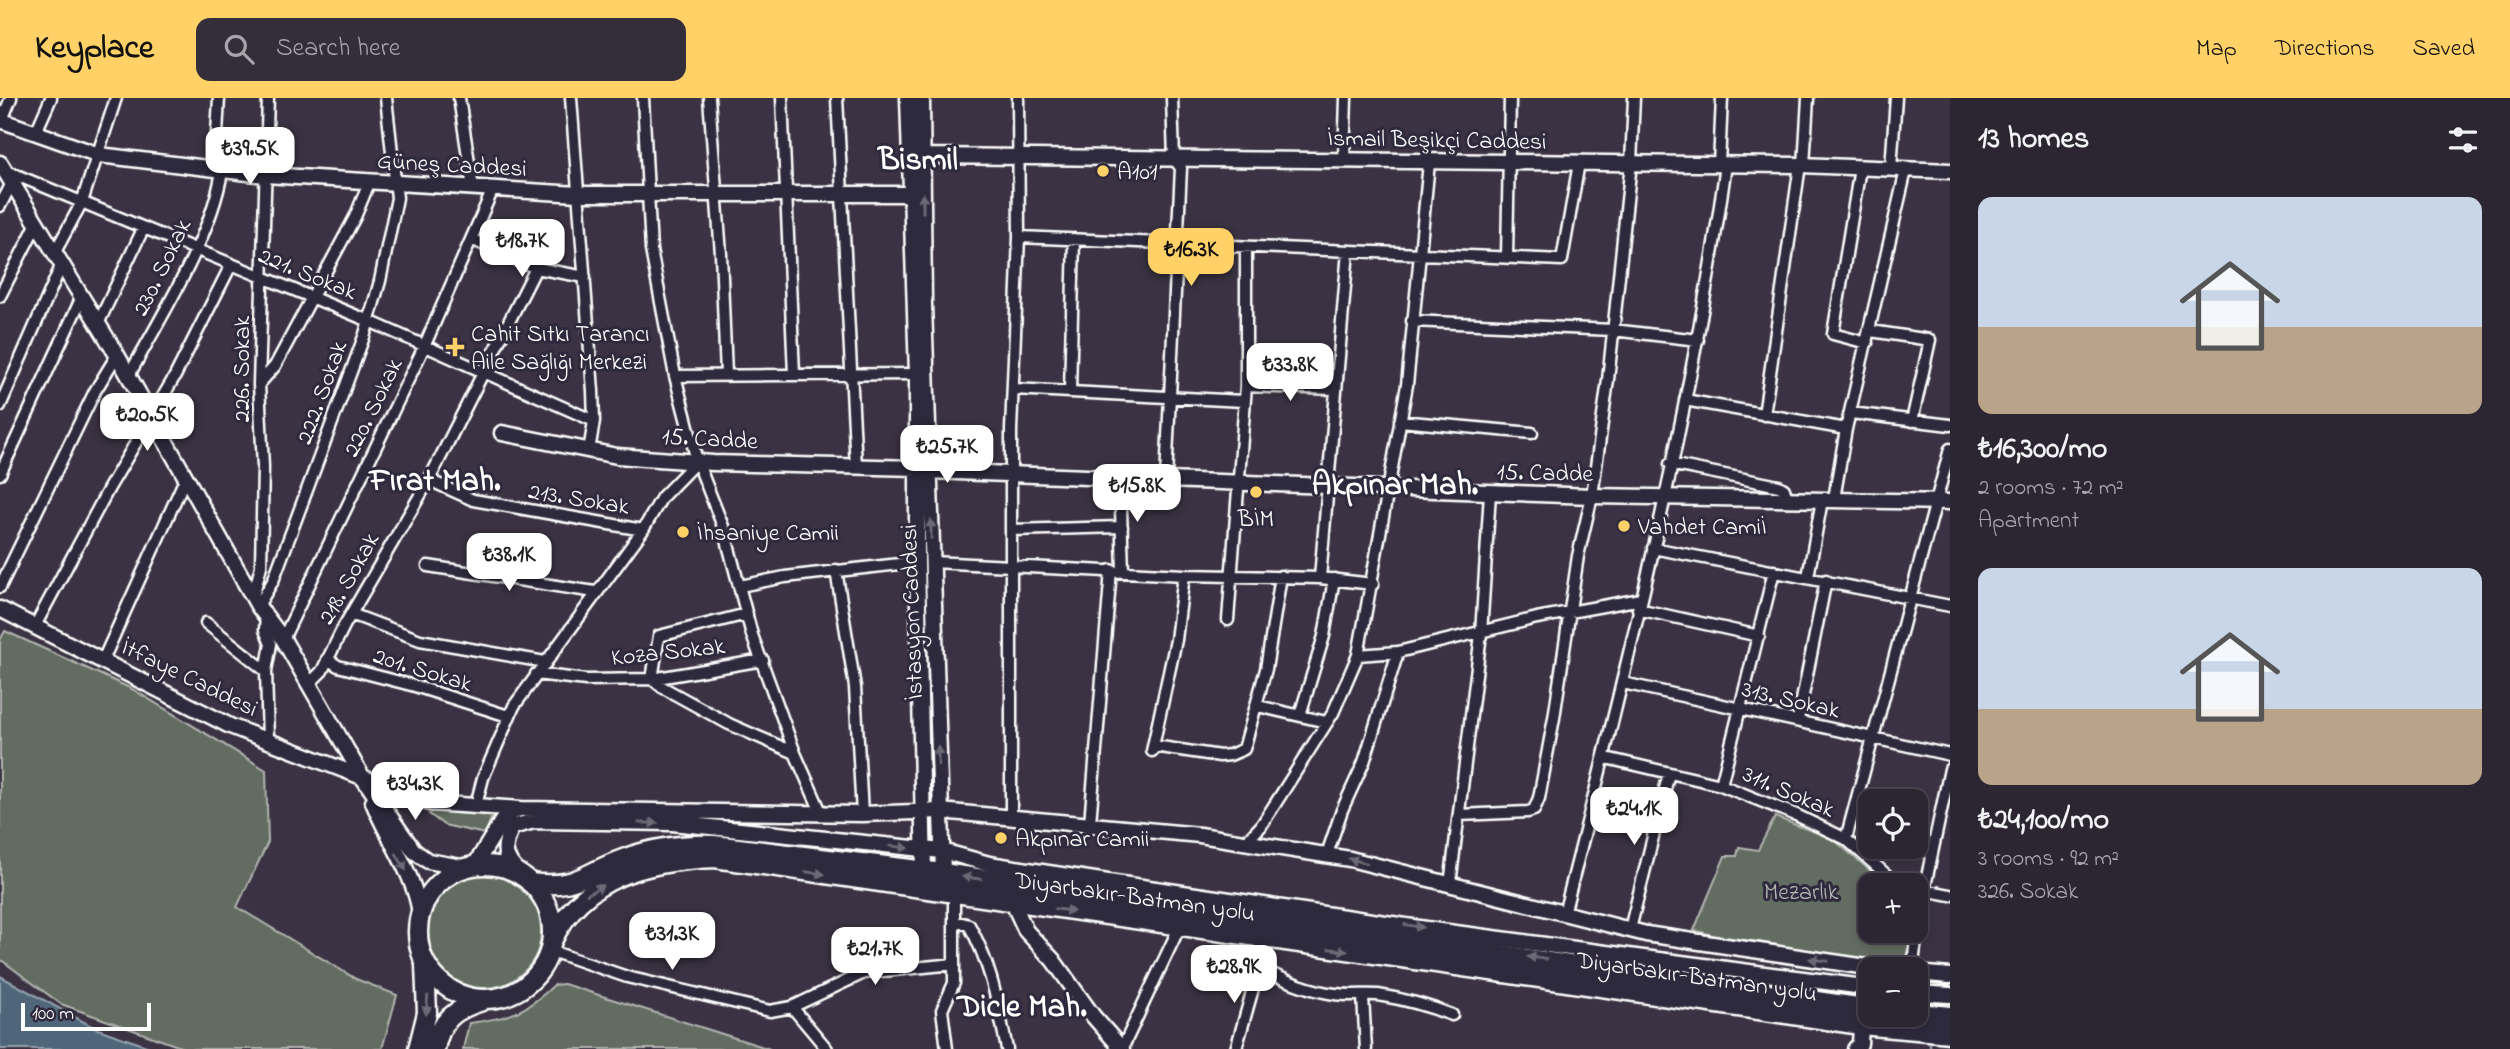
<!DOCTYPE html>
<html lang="en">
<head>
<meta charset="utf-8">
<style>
	:root { --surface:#2c2632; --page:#342e3a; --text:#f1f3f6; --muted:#a6a5ac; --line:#48434d; --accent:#ffd166 }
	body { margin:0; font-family:"Indie Flower",sans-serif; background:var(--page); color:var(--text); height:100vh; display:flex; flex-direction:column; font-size:26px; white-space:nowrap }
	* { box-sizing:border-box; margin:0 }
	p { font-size:23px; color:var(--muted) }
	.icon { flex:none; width:38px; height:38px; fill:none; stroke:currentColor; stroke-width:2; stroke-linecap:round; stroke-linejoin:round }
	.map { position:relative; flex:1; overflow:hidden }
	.side { display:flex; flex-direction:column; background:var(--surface); width:560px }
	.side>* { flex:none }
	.controls { position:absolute; left:1858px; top:691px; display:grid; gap:14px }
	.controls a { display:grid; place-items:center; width:70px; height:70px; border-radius:14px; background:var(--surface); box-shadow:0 4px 10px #0003,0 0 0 2px var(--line); font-size:35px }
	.scale { position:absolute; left:21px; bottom:18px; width:130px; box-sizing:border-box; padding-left:7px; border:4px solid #fff; border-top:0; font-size:19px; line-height:24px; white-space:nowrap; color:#fff; -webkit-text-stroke:5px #2f2a3d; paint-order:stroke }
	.price { position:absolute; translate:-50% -60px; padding:0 16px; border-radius:14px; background:#fff; color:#222; font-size:23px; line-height:46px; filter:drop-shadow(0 2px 4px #0008) }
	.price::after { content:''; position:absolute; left:50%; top:42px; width:21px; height:16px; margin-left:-10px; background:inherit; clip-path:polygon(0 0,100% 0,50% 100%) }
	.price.active { background:var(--accent); color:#111 }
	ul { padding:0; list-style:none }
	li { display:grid; align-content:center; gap:14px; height:371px; padding:0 28px }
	li span { display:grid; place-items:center; height:217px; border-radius:14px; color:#555 }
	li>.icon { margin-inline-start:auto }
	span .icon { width:126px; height:126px; fill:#fffc; stroke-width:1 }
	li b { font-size:30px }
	h2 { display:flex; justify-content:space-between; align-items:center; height:84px; padding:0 28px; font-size:30px }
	header { display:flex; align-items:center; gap:42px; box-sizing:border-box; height:98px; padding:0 35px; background:var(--accent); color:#111 }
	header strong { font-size:33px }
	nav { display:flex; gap:38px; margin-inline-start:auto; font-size:24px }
	.search { width:490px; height:63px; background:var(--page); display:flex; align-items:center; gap:18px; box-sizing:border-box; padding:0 24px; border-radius:14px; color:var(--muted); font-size:26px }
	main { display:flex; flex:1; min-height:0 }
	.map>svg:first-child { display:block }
</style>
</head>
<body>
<header>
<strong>Keyplace</strong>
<div class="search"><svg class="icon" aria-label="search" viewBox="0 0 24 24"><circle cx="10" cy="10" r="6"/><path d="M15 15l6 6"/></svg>Search here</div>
<nav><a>Map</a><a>Directions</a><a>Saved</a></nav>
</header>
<main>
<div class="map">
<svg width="1950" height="951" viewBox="0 0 1950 951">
	<rect width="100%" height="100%" fill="#3b3343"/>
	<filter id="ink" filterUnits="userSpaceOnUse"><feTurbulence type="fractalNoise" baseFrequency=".0143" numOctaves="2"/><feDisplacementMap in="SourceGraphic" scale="14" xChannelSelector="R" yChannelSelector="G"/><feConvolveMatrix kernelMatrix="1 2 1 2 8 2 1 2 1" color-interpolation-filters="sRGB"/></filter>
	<g filter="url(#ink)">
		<path fill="#636c60" stroke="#b1b6b0" stroke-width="2" d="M5,533l127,58 134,81 2,72 -31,65 119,72 41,16 -15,54h-196l-125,-45 -61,-45v-319z
			M435,712l52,3 5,3 -7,18 -41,-9 -15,-11z
			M1775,719l58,22 54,46 -16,1v45h42l-8,29 -5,3 -156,-19 -50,-14 31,-74h12l2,-9 19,3z
			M427 833a57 57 0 1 1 114 0a57 57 0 1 1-114 0Z
			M564,886l206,65h-307l6,-26c40,-5 56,-10 85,-38z"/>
		<path fill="#4f667a" stroke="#95a3af" stroke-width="2" d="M0,878l95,52 60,21h-155z"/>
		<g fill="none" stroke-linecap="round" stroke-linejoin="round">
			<path stroke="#95a3af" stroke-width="2.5" d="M1930,946v5"/>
			<g stroke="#fff" stroke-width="15">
				<path id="street" d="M459,0l14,90
					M571,0l22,293 1,30 -5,30
					M643,0l8,152 24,126 22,85 27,68 28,106 43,118 26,59
					M709,0l12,156 5,121
					M782,0l12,276
					M837,0l19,369
					M2,22l9,-22
					M36,34l15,-34
					M1344,63l2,-63
					M1719,67l3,-67
					M1804,68l4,-68
					M1860,70l-27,166 34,9
					M1891,70l5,-70
					M4,72l365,151 225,100
					M215,72l4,-72
					M0,108l12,-23
					M1019,139l543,23 17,-97
					M471,141l65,29 49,9
					M54,156l28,-52 34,-104
					M1507,158l3,-158
					M0,198l36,-71
					M1412,223l201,9 85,10
					M97,228l46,-97
					M1871,233l59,9 -18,81
					M675,278l242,-2
					M128,279c32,-58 84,-141 94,-206
					M260,285l15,-17 80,-149 14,-34
					M1246,288l89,3
					M1013,291l230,12
					M1070,293l4,-152
					M1685,302l161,29
					M0,308l61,-140
					M1851,315l99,12
					M1764,317l36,-250
					M1400,323l132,12
					M1670,366l109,22 5,3 4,12
					M0,376l81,-175
					M1120,379l3,94
					M1166,381l15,-311 -7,-9 -2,-61
					M429,382l44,20 170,30
					M1834,401l12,-70 60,-259
					M1012,432l110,-3
					M1653,450l297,58
					M932,464l252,13 136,3 53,6
					M428,468l167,26
					M836,472l19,117 7,127
					M1808,479l14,-77
					M1320,480l28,-327
					M740,488l45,-9 132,-15
					M0,489l95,-196 22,-36
					M253,499l8,-31 2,-99 -4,-83 9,-286
					M258,508l15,-25 34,-91 58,-156 15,-53 17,-83 -11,-100
					M1638,511l121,27
					M351,516l69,26 125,22
					M747,516l-88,22 -7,43 10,8 67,37 66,29
					M266,518l-1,14 6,14 -5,27 2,69
					M1228,522l18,-234v-139
					M206,525l60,48
					M35,528l74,-138 66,-112 56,-111
					M283,541l141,-292 69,-158
					M1358,557l40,-3 139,-34 104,-19
					M327,561l11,7 77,20 93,30
					M103,562l82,-181
					M536,576l50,6 66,-1 111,-19
					M1623,585l327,72
					M309,586l13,-13 22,-45 85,-146 107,-212
					M1258,608l68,16
					M1300,617l24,-79 10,-57
					M1798,622l28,-140
					M1154,648l66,10 10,-1 14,-6 22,-80 15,-93
					M1152,653l24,-111 8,-65
					M1606,660l115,27 75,30 50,24 53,47
					M1721,687l53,-214
					M476,707l7,-27 31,-72 129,-176 19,-33 35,-36
					M1459,717l69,-3 6,-2 5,-12 15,-80 24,-162 14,-60 16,-116 23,-217 3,-65
					M1011,718v-386l8,-193 -1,-139
					M1090,725l21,-253
					M1846,741l104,-390
					M1246,744l15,-16 72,-113 25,-58 49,-270 22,-222
					M1327,756l15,-44 22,-48 34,-110
					M1450,787l31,-251 9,-141
					M1924,792l26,5
					M1564,816c63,-247 126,-496 162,-749
					M955,823l14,4c22,38 29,81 38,124
					M1630,831l39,-156
					M1261,841l-2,28c24,13 48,23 76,27 15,2 30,0 43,1 25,4 51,11 74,20
					M551,853l76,26 143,34 22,-4 72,-34 90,-9
					M1912,872l9,-65 29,-136
					M1363,899l3,52
					M792,909l35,42
					M947,951l-5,-39 12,-27v-90
					M1122,951l58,-123
					M1236,951l23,-82"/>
			</g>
			<g stroke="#fff" stroke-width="19">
				<path id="secondary" d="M908,0l9,276v188l7,310
					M922,0l2,207 19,568
					M0,22l99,35 166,20 313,19h332
					M923,58l877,9 150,6
					M0,65l117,192 141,251 25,33 80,139 51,73 14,10 39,7
					M502,335l115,23 96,7 204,5
					M930,373l662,25 358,6
					M0,511l230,117 199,77 92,6 341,5 78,-3 260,24 150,24 296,75 241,36
					M373,704c15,38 41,71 47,111
					M475,767l30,-49 14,-7
					M519,775c-16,-16 -17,-25 -7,-46l22,-6 138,2 270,28 47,13 119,18 332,49 431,57
					M1013,805l13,28 27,29 40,56 29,33
					M1916,875l34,3
					M1916,895l34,2
					M1855,951l5,-5 1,-19"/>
			</g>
			<g stroke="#fff" stroke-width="23">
				<path id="highway" d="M418 834a67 67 0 1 1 134 0a67 67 0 1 1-134 0Z
					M530,785c49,6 51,-9 93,-24 30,-11 60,-15 91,-14l229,28 928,136
					M552,843c31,-66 96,-80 163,-83l1146,167 89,8
					M1916,915l34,3
					M418,951l9,-36 -2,-48
					M435,951c5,-29 20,-40 47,-48"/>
			</g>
			<use href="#street" stroke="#2f2a3d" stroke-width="10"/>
			<use href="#secondary" stroke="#2f2a3d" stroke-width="14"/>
			<use href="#highway" stroke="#2f2a3d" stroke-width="18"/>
		</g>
		<defs><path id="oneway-solid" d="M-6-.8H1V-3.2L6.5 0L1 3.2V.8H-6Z" transform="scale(1.75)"/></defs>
		<g fill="#6d6a77">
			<use href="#oneway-solid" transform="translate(923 105) rotate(-90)"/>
			<use href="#oneway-solid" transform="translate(931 431) rotate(-91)"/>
			<use href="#oneway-solid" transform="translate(938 658) rotate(-92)"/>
			<use href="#oneway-solid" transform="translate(648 725) rotate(1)"/>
			<use href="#oneway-solid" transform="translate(899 749) rotate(6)"/>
			<use href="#oneway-solid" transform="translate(1358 763) rotate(-165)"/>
			<use href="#oneway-solid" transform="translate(401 764) rotate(60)"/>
			<use href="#oneway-solid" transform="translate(815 775) rotate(8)"/>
			<use href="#oneway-solid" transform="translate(972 780) rotate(-172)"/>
			<use href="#oneway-solid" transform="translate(595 792) rotate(-31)"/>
			<use href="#oneway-solid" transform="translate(1064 812) rotate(8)"/>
			<use href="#oneway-solid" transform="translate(1414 828) rotate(9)"/>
			<use href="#oneway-solid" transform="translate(1338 852) rotate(8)"/>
			<use href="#oneway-solid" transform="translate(1537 860) rotate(-172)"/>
			<use href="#oneway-solid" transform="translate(1819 862) rotate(-172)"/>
			<use href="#oneway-solid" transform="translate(427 907) rotate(95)"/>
		</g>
	</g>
	<g fill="#ffd166" stroke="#2f2a3d" stroke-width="2.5">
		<circle cx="1103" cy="73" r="7"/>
		<path d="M451.5 238.5h7v7h7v7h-7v7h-7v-7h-7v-7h7z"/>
		<circle cx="1256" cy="394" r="7"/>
		<circle cx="1624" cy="428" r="7"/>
		<circle cx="683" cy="434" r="7"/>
		<circle cx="1001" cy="740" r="7"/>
	</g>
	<g text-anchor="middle" stroke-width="6" stroke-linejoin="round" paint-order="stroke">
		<g font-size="24" fill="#fff" stroke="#2f2a3d">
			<text transform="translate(1437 41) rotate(1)" y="8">İsmail Beşikçi Caddesi</text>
			<text transform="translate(452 66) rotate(3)" y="8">Güneş Caddesi</text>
			<text transform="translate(161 169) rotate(-64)" y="8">230. Sokak</text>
			<text transform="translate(308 175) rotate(22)" y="8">221. Sokak</text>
			<text transform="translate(241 271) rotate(-90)" y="8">226. Sokak</text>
			<text transform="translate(321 294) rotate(-70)" y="8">222. Sokak</text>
			<text transform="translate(372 309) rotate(-64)" y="8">220. Sokak</text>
			<text transform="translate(710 340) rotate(3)" y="8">15. Cadde</text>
			<text transform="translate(1545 374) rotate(1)" y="8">15. Cadde</text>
			<text transform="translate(579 400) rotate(9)" y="8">213. Sokak</text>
			<text transform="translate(348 480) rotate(-61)" y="8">218. Sokak</text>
			<text transform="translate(911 514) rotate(-92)" y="8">İstasyon Caddesi</text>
			<text transform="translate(668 553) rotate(-6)" y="8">Koza Sokak</text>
			<text transform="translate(423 571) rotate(17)" y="8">201. Sokak</text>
			<text transform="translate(190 579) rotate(26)" y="8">İtfaye Caddesi</text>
			<text transform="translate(1791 601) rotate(13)" y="8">313. Sokak</text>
			<text transform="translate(1789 693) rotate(23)" y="8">311. Sokak</text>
			<text transform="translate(1135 798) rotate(8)" y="8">Diyarbakır-Batman yolu</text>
			<text transform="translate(1697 878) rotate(8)" y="8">Diyarbakır-Batman yolu</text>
		</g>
		<g font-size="24" fill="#fff" stroke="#2f2a3d" text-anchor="start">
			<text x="1117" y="81">A101</text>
			<text x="471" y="243">Cahit Sıtkı Tarancı<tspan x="471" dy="28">Aile Sağlığı Merkezi</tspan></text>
			<text x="1256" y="428" text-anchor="middle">BİM</text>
			<text x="1638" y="436">Vahdet Camiİ</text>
			<text x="697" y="442">İhsaniye Camii</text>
			<text x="1015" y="748">Akpınar Camii</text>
		</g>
		<g font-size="24" fill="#b1b6b0" stroke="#2f2a3d">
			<text x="1801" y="801">Mezarlık</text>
		</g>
		<g font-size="32" font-weight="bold" fill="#fff" stroke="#2f2a3d">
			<text x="918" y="71">Bismil</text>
			<text x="435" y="392">Fırat Mah.</text>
			<text x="1395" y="396">Akpınar Mah.</text>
			<text x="1022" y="918">Dicle Mah.</text>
		</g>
	</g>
</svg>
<div class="controls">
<a><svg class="icon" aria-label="locate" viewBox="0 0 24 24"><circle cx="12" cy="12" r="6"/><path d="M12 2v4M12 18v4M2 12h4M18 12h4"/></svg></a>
<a>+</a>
<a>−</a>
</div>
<div class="scale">100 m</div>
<b class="price" style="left:250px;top:89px">₺39.5K</b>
<b class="price" style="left:522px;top:181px">₺18.7K</b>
<b class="price active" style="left:1191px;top:190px">₺16.3K</b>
<b class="price" style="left:1290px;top:305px">₺33.8K</b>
<b class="price" style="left:147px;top:355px">₺20.5K</b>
<b class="price" style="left:947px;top:387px">₺25.7K</b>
<b class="price" style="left:1137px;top:426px">₺15.8K</b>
<b class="price" style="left:509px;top:495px">₺38.1K</b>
<b class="price" style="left:415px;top:724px">₺34.3K</b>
<b class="price" style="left:1634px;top:749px">₺24.1K</b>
<b class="price" style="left:672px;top:874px">₺31.3K</b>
<b class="price" style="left:875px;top:889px">₺21.7K</b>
<b class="price" style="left:1234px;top:907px">₺28.9K</b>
</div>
<section class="side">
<h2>13 homes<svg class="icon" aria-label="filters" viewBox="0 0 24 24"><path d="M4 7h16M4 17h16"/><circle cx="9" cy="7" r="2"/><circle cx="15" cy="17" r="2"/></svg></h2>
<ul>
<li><span style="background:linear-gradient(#c9d6e8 60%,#b9a48a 0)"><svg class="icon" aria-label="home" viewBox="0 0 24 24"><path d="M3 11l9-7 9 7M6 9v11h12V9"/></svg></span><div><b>₺16,300/mo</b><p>2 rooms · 72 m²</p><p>Apartment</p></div></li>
<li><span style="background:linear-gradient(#c9d6e8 65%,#b9a48a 0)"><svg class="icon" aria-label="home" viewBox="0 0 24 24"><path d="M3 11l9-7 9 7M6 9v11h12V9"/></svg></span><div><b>₺24,100/mo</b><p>3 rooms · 92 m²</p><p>326. Sokak</p></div></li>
</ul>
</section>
</main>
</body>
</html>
